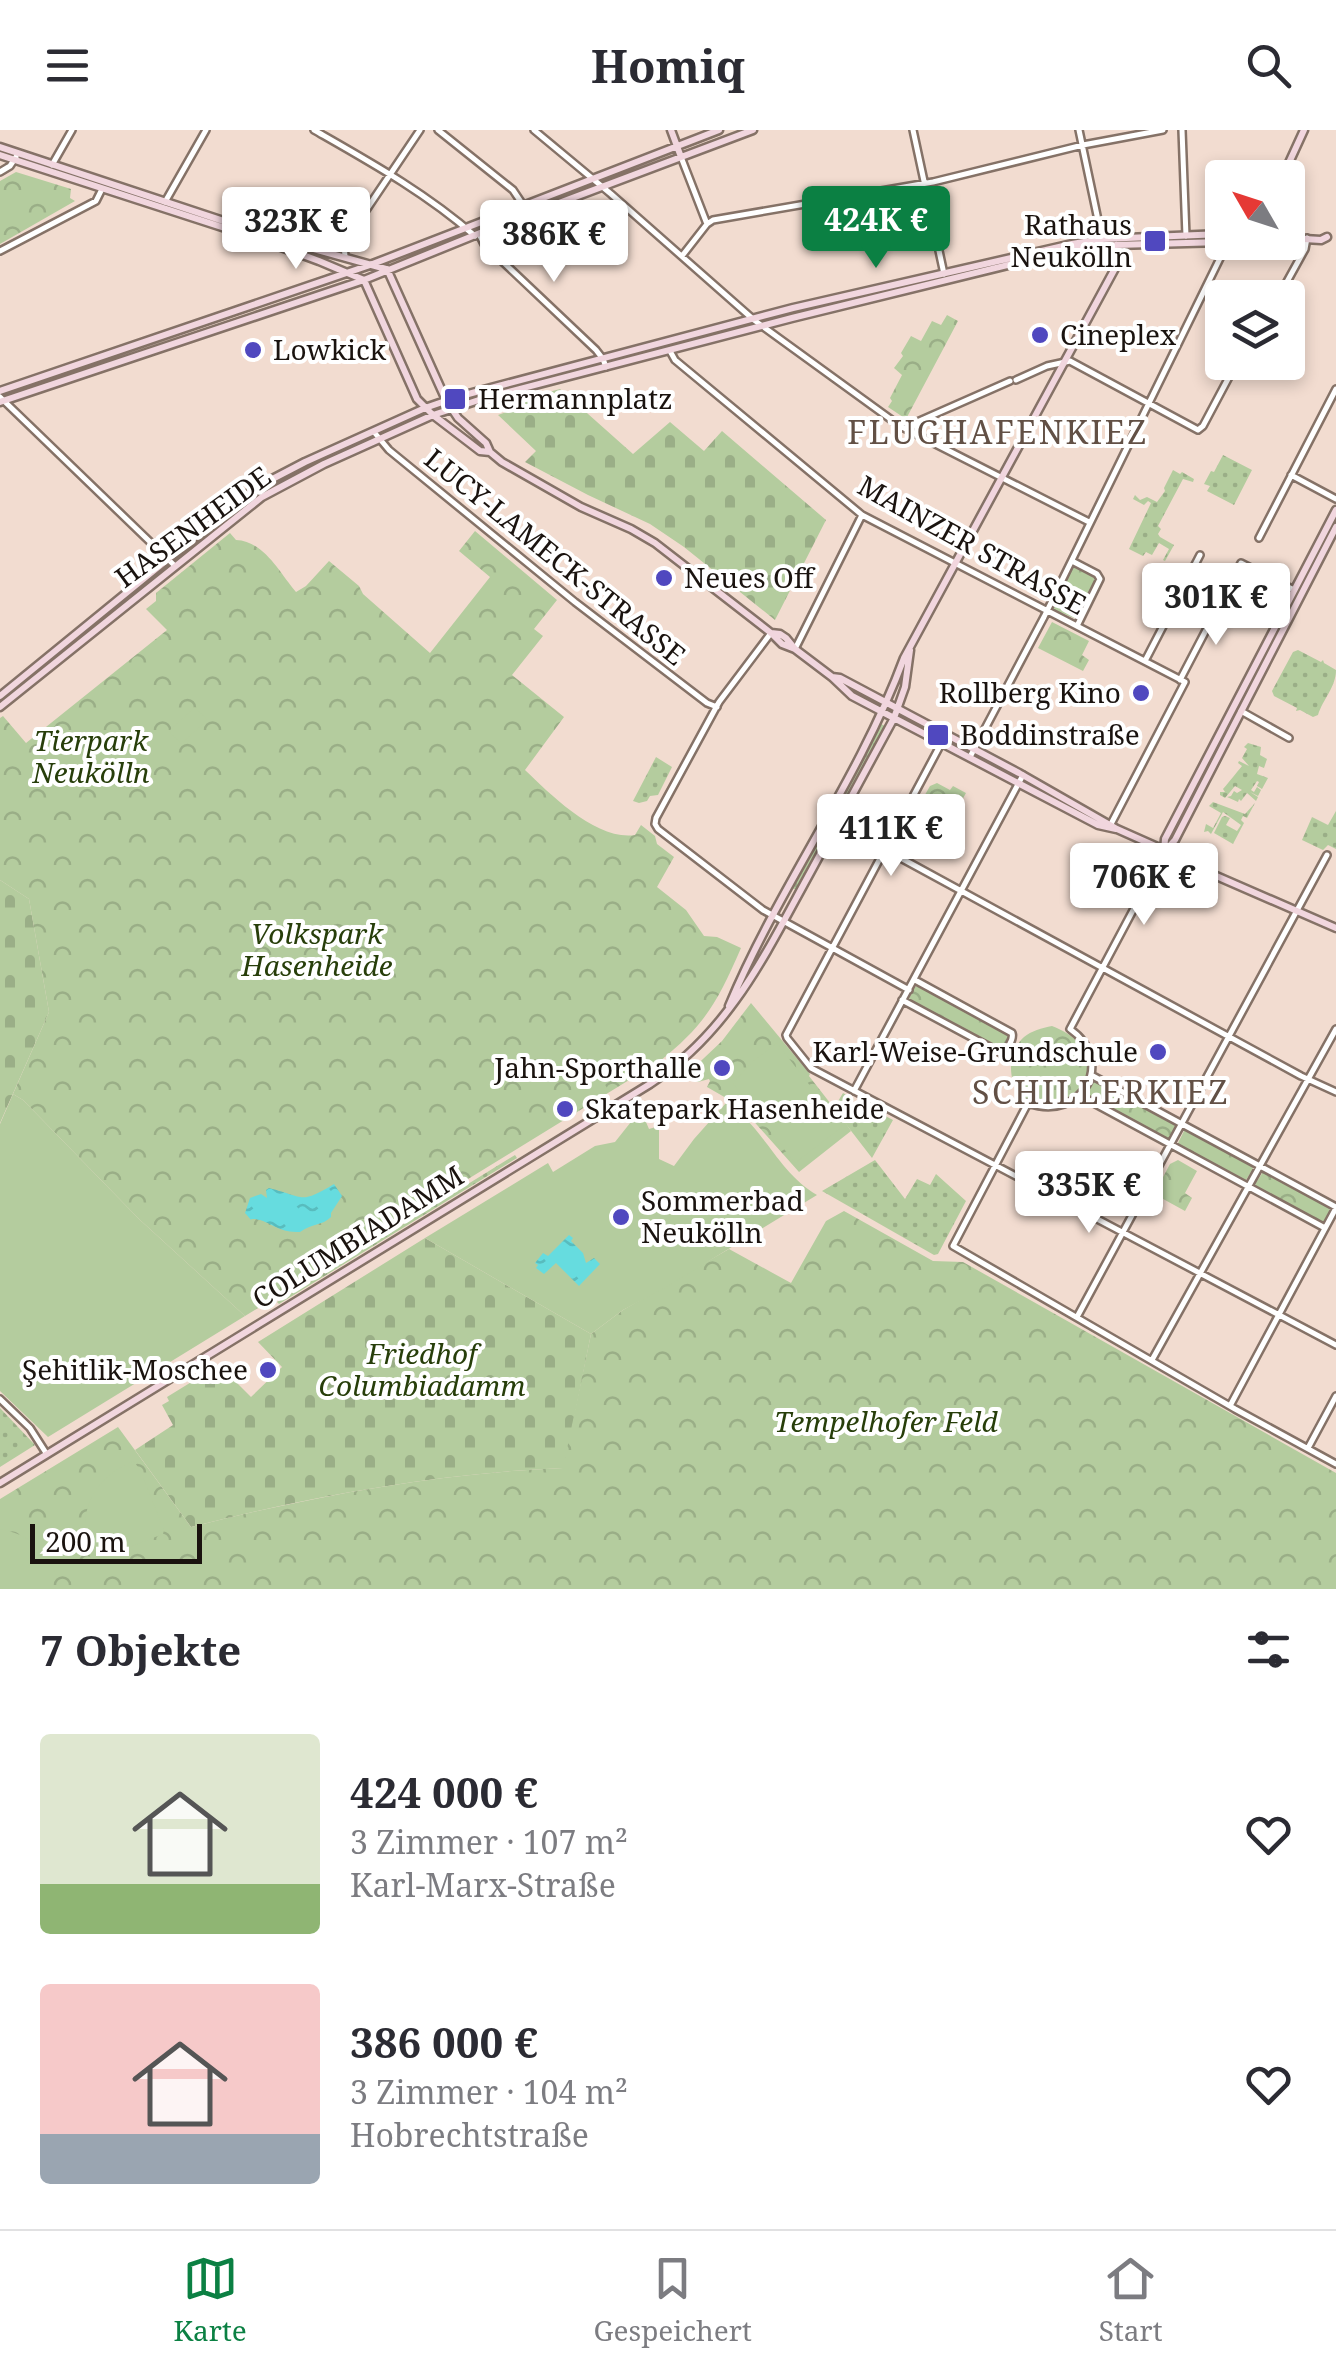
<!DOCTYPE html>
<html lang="de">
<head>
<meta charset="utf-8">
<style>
	:root { --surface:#fff; --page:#f2f2f3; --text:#2b2b33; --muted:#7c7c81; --line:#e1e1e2; --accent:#0b8043 }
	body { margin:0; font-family:"Noto Serif",serif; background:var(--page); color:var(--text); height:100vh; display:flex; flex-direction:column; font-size:38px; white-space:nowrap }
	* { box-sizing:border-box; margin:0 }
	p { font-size:32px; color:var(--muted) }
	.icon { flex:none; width:55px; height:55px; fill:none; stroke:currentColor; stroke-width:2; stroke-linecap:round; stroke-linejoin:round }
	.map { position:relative; height:1459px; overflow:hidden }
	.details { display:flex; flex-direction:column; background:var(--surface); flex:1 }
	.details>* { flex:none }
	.needle { width:65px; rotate:309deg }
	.tools { position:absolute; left:1205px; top:30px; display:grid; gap:20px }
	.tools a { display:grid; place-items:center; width:100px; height:100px; border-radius:10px; background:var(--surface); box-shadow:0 5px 15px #0003; font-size:50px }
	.scale { position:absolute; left:30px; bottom:25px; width:172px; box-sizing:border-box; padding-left:10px; border:5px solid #1a130f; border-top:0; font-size:28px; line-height:35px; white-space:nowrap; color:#1a130f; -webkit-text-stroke:8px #fff; paint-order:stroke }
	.price { position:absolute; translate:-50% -85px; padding:0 22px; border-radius:10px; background:#fff; color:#222; font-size:32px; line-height:65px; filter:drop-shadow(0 2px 5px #0008) }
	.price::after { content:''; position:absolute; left:50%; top:60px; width:30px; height:22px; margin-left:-15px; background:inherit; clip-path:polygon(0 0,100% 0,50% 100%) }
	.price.selected { background:var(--accent); color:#fff }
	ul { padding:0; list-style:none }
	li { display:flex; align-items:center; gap:30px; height:250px; padding:0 40px }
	li span { display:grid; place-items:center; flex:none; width:280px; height:200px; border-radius:10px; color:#555 }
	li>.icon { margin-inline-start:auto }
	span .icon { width:120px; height:120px; fill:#fffc; stroke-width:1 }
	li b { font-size:42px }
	h2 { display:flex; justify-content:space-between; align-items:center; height:120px; padding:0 40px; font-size:42px }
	header { display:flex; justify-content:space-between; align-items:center; height:130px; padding:0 40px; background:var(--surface); font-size:45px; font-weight:700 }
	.dock { display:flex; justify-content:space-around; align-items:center; height:140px; border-top:2px solid var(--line); background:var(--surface); font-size:28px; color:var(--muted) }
	.dock a { display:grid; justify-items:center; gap:5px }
	.dock .selected { color:var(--accent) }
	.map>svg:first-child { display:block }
</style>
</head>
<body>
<header><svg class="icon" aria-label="menu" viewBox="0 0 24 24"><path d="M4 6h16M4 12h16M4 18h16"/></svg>Homiq<svg class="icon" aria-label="search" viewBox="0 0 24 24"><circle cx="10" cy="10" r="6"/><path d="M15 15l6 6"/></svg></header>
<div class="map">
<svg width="1336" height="1459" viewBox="0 0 1336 1459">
	<defs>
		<pattern id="grass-dots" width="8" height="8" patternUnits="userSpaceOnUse" patternTransform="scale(2.5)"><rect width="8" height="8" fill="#b4cc9e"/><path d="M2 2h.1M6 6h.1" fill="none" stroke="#9aae87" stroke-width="1.8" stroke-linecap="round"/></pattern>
		<pattern id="cemetery-stones" width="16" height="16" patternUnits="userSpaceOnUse" patternTransform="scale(2.5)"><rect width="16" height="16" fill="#b4cc9e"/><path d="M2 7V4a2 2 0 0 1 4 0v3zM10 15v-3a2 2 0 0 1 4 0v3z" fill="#9aae87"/></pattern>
		<pattern id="park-crowns" width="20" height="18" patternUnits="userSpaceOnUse" patternTransform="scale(2.5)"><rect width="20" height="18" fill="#b4cc9e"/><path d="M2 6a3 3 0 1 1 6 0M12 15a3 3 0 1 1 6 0" fill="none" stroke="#9aae87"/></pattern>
		<pattern id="water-ripples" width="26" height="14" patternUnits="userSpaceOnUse" patternTransform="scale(2.5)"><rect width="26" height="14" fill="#66dcdf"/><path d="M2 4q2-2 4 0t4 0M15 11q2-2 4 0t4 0" fill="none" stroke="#58bcbe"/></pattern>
	</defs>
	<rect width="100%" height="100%" fill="#f2dcd0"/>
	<path fill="url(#grass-dots)" d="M1223,325l29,15 -18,35 -27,-14 3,-5 -6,-2 7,-13 3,1z
		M1173,340l7,4 2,-2 12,7 -1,3 -10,-3 -25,47 3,3 -3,5 2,3 14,8 -9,16 -2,-1 6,-11 -10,-6 -7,12 -6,-3 -3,4 -14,-7 22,-46 -3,-2 -4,4 -11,-6 2,-4 5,5 7,-3 10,5 8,-11 -1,-3z
		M1298,520l23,12 2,-2 1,3 12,7c0,17 -13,29 -18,45l-5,2 -13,-7 -4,1 1,-3 -23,-12 -2,-5 21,-39z
		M881,594l4,2 -89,163h-3z
		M1248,613l13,4 -1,8 7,4 -3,9 -5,-2 -2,8 11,4 -6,11 -5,-3 2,-4 -2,-1 -6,9 3,2 3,-5 4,3 -3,6 -8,-4 8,5 -2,4 -9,-8 -6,8 -2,-2 -1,3 -11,-5 4,-1 3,-5 3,2 5,-3 -7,-4 -10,12 -5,-3v-3h5l-2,-3c8,-9 13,-16 19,-23l-4,-3 1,-2 10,5 -7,-8 5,-9 -3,-2z
		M656,627l16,10 -14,28 -8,1 -3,5 -8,2 -6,-2z
		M1213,672l32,12 10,-11 -8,15 -4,-2 -2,4 3,3 -11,21 -19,-11 8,-16 3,-1 5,2 -4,7 11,6 4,-6 -18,-13 -12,22 -3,-3 -4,1 2,-8 7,4 8,-15 -12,-7z
		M1336,681v38l-8,-4 -5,5 -21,-10 10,-23 16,8z
		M857,971l36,19 -21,38 -27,-35z
		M515,1025l2,3 -238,146 -2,-2z
		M875,1030l30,39 12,-20 13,6 6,-11 30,27 -28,53 -4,1 -112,-64z
		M0,1278l35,37 -35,22z"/>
	<path fill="url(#cemetery-stones)" d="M560,259l73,65 37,-32 34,29 18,-20 104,89 -51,100 -91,-73 -34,-23 -62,-29 -63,-33 11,-11 -38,-36 11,-4 -2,-8z
		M0,750l29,19 20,113 -49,111z
		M425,1108l166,96 -27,134c-127,5 -251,28 -373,59l-56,-77 38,-25 -11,-20 7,-4 -2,-4 52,-32 32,32 31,-30 -24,-25z"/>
	<path fill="url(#park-crowns)" d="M16,42l55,17 -1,9 5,3 -75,43v-63z
		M947,185l11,6 -52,98 -18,-12 4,-6 -2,-3 12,-23 -8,-7 9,-12 -2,-3 10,-17 10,5 11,-20 9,4z
		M475,401l82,69 -23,29 9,7 -31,39 52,42 -39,53c26,25 72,71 110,65l6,-10 14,11 2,8 17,13 -17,30 29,23 18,26 13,1 24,11c-23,53 -35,76 -81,113l-415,255 -106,-97 -116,-119 -10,-6 36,-82 -20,-113 -29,-19v-162l3,-2 23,27 141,-113 -21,-21 10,-8v-8l74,-60 6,7c28,1 43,32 60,52l10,-6 23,-25 30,25 4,8 67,59 60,-76 -31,-26z
		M1072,436l25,13 -21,40 -14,-6 -3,1 -7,-6z
		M1052,492l37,19 -7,14 7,5 -6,11 -45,-23z
		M937,653l13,7 3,-4 13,7 -25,45 -31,-17 20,-35z
		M920,855l89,48 1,3 -7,14 -92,-47 -2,-5 6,-11z
		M751,873l59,71 -1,2 25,32 9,-15 11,6 -11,20 8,12 -52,41 -59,-66 -33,-19 3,-6 -1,-2 -11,3 -13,-6 37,-35z
		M1052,896c28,11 50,33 29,63 -12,16 -39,21 -56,9 -19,-14 -18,-46 -1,-61 7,-6 18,-9 28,-11z
		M1095,949l79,43 1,5 -6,12h-4l-80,-43z
		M1188,1000l63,34 2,5 -7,11 -4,1 -62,-34 -2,-4 6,-12z
		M1080,1026l21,15 -15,33 -26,-14 15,-30 3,1z
		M1178,1030l19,11 -12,22 7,5 -7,13 -31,-17 16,-30z
		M1263,1042l66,33 1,6 -6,11 -4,1 -63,-34 -2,-5z
		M844,1081l89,50 30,1 373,211v116h-1336v-90l118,-72 73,100c122,-31 246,-54 372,-59l28,-134 32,-24 106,-61 62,34 35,-62z"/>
	<path fill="#b4cc9e" d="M195,577l12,13 -26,24 -12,-13z
		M777,913l65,84 -47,36 -62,-80 19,-21z
		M602,950l7,11 -55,34 -7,-11 4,-3v-4l28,-18 3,3z
		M13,964l10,6 116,119 106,97 -197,121 -48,-46v-267z
		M646,973l5,7 -8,5 6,14 10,-3v33l15,7 20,-27 32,-36c37,22 51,69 91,92l-149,91 -45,24 -32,24 -166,-96 123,-75 5,9 42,-26 20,-4z
		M134,1331l7,11 23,58 -1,4 -71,28c-17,-44 -3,-83 42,-101z
		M0,1399c28,5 48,21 57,48l-30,12h-27z"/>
	<path fill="url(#water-ripples)" d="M334,1054l8,12 -11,17v4c-9,9 -19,6 -31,15 -21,0 -23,-6 -40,-12 -15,-4 -4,5 -15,-7l5,-15 11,-4 6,4 -1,-8 3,-2c36,9 30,17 65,-4z
		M569,1105l4,3 -2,3 12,12 3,10 8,-5 6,6 -21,22 -23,-23 -12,11 -8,-6 2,-3 -3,-2 8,-10 5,3z"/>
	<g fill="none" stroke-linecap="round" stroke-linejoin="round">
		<g stroke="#857267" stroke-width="10">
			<path id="street" d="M314,0c56,32 112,63 161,106
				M438,0l75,60 10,15
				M534,0l77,64 143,126 146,106 189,96
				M913,0l31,144
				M1079,0l23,109
				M1182,0l4,106
				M681,27l26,67
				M52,35l20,-35
				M0,42l10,-6 6,-9
				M165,72l41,-72
				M479,104l5,10 112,106 7,9 3,8
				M0,121l96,-50 6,-12
				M682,126l25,-32 6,-4 220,-38 150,-37 80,-15
				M345,127l-1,-14 76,-113
				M1278,168l27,-49 2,-11
				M670,221l5,9 187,155 323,167 -74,142
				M1016,250l31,-14 23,-5 128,69 5,-4 34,-64
				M0,267l175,169
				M909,300l8,-8 93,-41
				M374,302l15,18 186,152 132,101 10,4
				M1291,345l45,24
				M1259,408l77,-149
				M1072,431l25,13 3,5 -23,47
				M771,503l-52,69 -63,116 -1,6 3,5 105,81 146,80
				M795,519l67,-134
				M1145,531l55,-106
				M1180,550l61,-117 53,27
				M1241,581l48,27
				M942,612l-156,293 1,3 24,30 525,277
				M970,627l74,-140 184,-375
				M853,702l448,244 35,16
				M1164,722l-94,177c46,32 13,93 -42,74l-75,143 282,163 101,55
				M902,870l99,53c6,-2 13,-14 11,-20l-97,-53
				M1091,945l245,132
				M854,961l169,-316
				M1079,965l246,133
				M1077,1187l250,-462
				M1152,1230l184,-331
				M0,1269l30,29 16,25
				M1231,1274l105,-196
				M1308,1318l28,-52"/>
		</g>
		<g stroke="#857267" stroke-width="11">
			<path id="secondary" d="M671,0l10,27
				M0,17l281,93 105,29
				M0,25l262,85 57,21 45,19 53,119 16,16 47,36 10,1
				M1282,48l22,-48
				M1288,108l33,2 6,-3
				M387,139l59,131 12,18 28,25 4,9 12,10 79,45 50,22 24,14 116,90 11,11 13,5
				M0,261l370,-126 349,-135
				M0,272l364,-122 126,-51 263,-99
				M771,503l9,1 6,4 9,11 37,28 20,19 246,129 18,4
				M832,547l8,1 179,95 98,56 63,28 18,11 138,60
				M0,566l255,-208 50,-26 120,-54 32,-11 336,-89 279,-64 30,-5 120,-5
				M0,577l262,-210 62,-33 109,-49 52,-17 307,-80 277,-68 47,-5 106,-3
				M1165,721l10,-11 161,-313
				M1164,722l1,-13 171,-329
				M1165,723c9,10 20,14 33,15
				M729,876c50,-120 130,-226 175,-348l215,-397 1,-8 -4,-8
				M0,1353l650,-399c80,-53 115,-129 160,-211 28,-51 56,-103 84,-155l11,-31 5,-37"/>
		</g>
		<use href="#street" stroke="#fff" stroke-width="5"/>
		<use href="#secondary" stroke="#f1d6de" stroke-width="6"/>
	</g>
	<g fill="#5048bf" stroke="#fff" stroke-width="4">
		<rect x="1143" y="99" width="24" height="24" rx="5"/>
		<circle cx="1040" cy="205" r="10"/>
		<circle cx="253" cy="220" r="10"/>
		<rect x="443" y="257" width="24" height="24" rx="5"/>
		<circle cx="664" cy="448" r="10"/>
		<circle cx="1141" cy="563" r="10"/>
		<rect x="926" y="593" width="24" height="24" rx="5"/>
		<circle cx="1158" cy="922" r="10"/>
		<circle cx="722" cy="938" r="10"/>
		<circle cx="565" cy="979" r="10"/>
		<circle cx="621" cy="1087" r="10"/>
		<circle cx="268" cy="1240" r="10"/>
	</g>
	<g text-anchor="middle" stroke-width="8" stroke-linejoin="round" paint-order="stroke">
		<g font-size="28" fill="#1a130f" stroke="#fff" text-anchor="start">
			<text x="1132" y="105" text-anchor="end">Rathaus<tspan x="1132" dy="32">Neukölln</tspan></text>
			<text x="1060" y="215">Cineplex</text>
			<text x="273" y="230">Lowkick</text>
			<text x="478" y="279">Hermannplatz</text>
			<text x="684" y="458">Neues Off</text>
			<text x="1121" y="573" text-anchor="end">Rollberg Kino</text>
			<text x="960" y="615">Boddinstraße</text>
			<text x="1138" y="932" text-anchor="end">Karl-Weise-Grundschule</text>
			<text x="702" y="948" text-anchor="end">Jahn-Sporthalle</text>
			<text x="585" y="989">Skatepark Hasenheide</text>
			<text x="641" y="1081">Sommerbad<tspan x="641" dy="32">Neukölln</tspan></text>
			<text x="248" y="1250" text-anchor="end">Şehitlik-Moschee</text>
		</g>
		<g font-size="28" fill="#1a130f" stroke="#fff">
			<text transform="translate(193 397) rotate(-36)" y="10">HASENHEIDE</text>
			<text transform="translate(972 415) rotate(29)" y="10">MAINZER STRASSE</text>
			<text transform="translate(555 427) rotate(39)" y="10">LUCY-LAMECK-STRASSE</text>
			<text transform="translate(358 1107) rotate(-32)" y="10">COLUMBIADAMM</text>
		</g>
		<g font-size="28" font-style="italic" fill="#273e0a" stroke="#fff">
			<text x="91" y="621">Tierpark<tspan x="91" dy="32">Neukölln</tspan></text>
			<text x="317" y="814">Volkspark<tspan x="317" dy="32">Hasenheide</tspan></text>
			<text x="422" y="1234">Friedhof<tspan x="422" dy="32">Columbiadamm</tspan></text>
			<text x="886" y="1302">Tempelhofer Feld</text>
		</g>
		<g font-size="32" letter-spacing="2.5" fill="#625045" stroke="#fff">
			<text x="998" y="314">FLUGHAFENKIEZ</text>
			<text x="1101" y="974">SCHILLERKIEZ</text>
		</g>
	</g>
</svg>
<div class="tools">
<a><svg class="needle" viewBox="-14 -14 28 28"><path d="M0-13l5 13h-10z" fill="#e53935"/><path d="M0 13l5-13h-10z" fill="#7c7c81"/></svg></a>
<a><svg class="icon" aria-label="layers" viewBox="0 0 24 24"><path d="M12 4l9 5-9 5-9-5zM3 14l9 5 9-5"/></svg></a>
</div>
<div class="scale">200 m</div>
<b class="price selected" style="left:876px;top:141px">424K €</b>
<b class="price" style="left:296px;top:142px">323K €</b>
<b class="price" style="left:554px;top:155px">386K €</b>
<b class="price" style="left:1216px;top:518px">301K €</b>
<b class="price" style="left:891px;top:749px">411K €</b>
<b class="price" style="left:1144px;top:798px">706K €</b>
<b class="price" style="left:1089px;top:1106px">335K €</b>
</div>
<section class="details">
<h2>7 Objekte<svg class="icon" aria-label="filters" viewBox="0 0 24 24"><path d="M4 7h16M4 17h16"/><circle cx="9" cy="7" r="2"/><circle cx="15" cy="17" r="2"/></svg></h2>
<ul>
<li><span style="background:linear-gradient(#dfe7d0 75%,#8fb573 0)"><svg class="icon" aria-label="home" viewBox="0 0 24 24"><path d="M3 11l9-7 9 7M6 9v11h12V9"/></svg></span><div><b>424 000 €</b><p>3 Zimmer · 107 m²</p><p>Karl-Marx-Straße</p></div><svg class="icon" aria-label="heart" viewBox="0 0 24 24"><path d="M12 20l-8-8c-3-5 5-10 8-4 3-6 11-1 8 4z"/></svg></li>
<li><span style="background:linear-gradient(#f6c9c9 75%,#9aa5b1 0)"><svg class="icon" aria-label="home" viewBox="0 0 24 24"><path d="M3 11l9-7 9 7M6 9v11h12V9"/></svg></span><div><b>386 000 €</b><p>3 Zimmer · 104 m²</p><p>Hobrechtstraße</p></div><svg class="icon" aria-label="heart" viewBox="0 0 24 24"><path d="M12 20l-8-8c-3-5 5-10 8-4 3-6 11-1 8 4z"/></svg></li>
</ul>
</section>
<nav class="dock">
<a class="selected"><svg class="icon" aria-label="map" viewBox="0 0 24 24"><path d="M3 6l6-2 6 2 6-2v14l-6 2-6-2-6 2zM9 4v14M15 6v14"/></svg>Karte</a>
<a><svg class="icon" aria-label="saved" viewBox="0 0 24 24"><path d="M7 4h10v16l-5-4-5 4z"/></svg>Gespeichert</a>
<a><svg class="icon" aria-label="home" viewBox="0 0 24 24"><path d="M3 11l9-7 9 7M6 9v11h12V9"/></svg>Start</a>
</nav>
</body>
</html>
